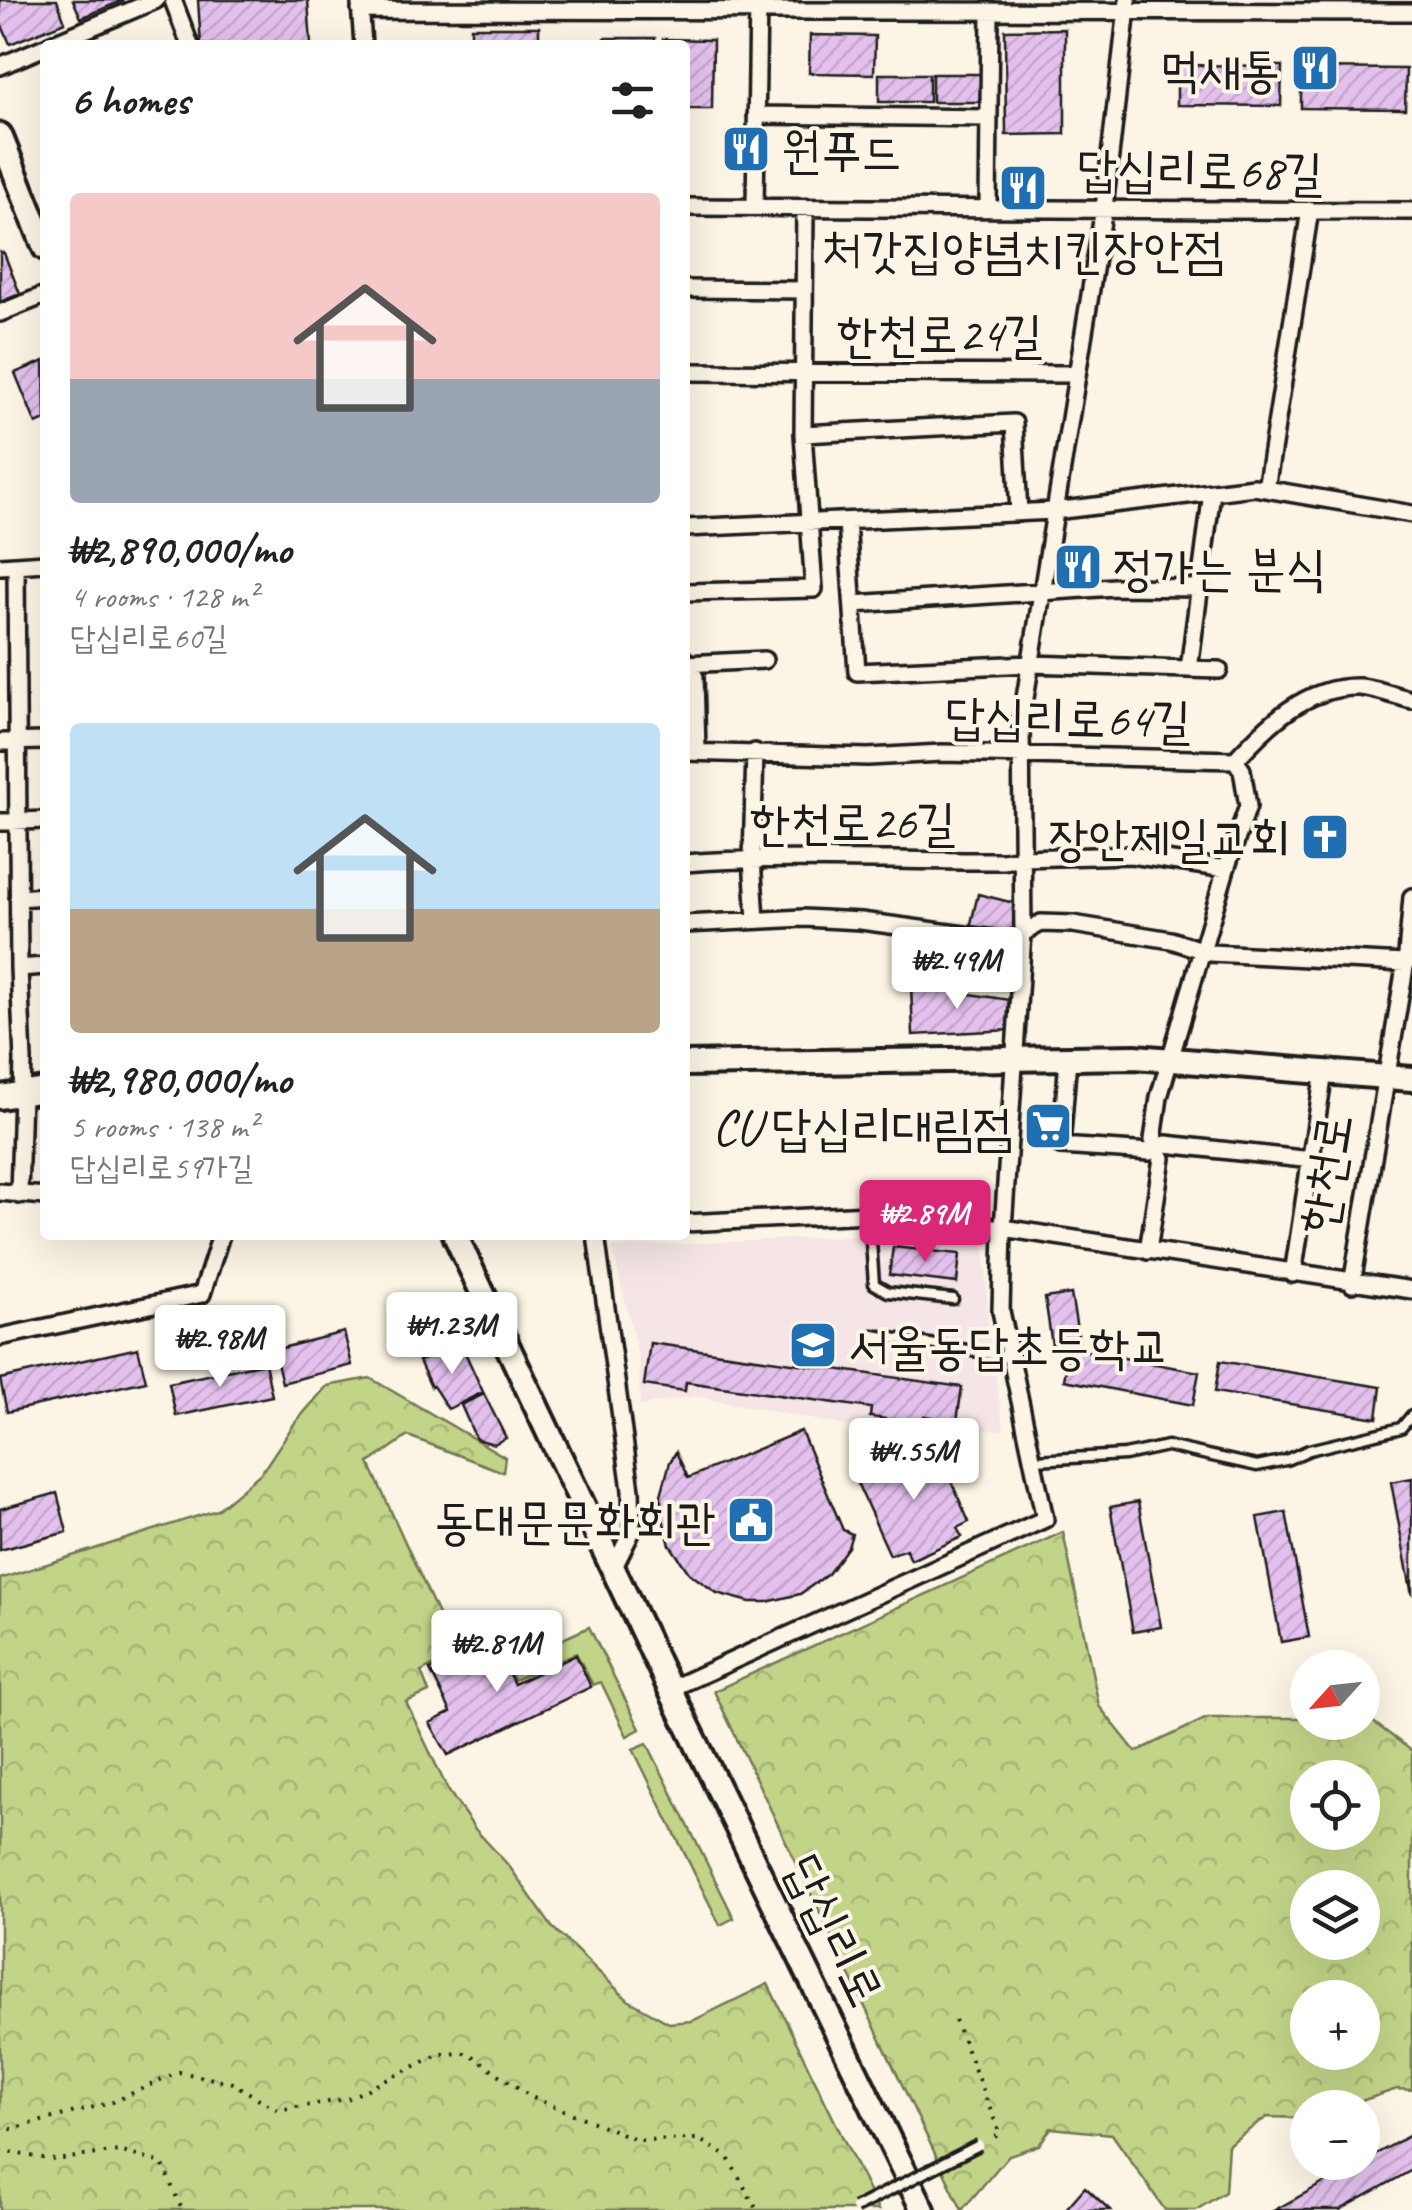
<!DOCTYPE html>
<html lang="en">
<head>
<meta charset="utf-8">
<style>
	:root { --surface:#fff; --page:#f6f6f6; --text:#222; --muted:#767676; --accent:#db2777 }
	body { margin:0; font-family:Caveat,"Poor Story",sans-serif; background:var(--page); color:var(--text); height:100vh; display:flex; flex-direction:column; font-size:38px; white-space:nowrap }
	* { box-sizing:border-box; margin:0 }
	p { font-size:32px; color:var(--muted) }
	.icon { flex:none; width:55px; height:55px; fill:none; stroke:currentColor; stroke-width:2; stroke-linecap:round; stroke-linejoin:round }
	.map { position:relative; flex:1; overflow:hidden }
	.drawer { position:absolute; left:40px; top:40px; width:650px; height:1200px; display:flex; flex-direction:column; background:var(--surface); border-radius:10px; box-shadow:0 10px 40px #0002 }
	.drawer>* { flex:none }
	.needle { width:65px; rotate:243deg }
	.buttons { position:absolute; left:1290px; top:1650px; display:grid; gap:20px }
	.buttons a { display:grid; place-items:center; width:90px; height:90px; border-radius:50%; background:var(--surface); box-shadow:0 10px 40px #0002; font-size:50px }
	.price { position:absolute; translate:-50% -85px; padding:0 22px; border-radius:10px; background:#fff; color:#222; font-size:32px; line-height:65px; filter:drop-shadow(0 2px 5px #0008) }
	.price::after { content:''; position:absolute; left:50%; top:60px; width:30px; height:22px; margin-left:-15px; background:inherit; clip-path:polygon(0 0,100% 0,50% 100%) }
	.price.active { background:var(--accent); color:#fff }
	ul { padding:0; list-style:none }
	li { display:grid; align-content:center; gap:20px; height:530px; padding:0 30px }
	li span { display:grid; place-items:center; height:310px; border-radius:10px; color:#555 }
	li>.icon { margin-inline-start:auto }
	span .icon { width:180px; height:180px; fill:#fffc; stroke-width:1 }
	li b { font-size:42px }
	h2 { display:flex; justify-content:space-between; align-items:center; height:120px; padding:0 30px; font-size:42px }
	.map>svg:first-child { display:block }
</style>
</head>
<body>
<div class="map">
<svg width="1412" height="2210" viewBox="0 0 1412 2210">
	<defs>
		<pattern id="forest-crowns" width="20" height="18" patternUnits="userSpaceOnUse" patternTransform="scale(2.5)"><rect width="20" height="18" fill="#c2d488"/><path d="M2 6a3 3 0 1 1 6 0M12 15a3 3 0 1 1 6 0" fill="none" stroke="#a6b575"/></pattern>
		<pattern id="building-hatch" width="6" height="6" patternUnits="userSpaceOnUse" patternTransform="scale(2.5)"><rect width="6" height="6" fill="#e4c1ed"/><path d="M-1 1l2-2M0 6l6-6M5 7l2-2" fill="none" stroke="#c3a5cb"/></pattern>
	</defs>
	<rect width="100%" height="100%" fill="#fcf5e5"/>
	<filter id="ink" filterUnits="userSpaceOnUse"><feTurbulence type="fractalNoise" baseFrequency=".01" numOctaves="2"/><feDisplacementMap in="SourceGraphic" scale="20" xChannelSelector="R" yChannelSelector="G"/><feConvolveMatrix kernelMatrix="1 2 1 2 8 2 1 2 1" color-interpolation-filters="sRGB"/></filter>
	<g filter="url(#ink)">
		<path fill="#f5e5e7" d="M856,1236l128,7 5,88 15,99 -143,-1 -166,-33 -55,10 -1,-47 -27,-112z"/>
		<path fill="url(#forest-crowns)" stroke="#6f7852" stroke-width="2.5" fill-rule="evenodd" d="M370,1378l135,79 -2,15 -95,-36 -39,27 87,191 -35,18 8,20 -23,10 42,88 27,39 34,37 43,61 76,73 41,23 23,-2 76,-37 110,226h-878v-631l217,-69 45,-38 32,-48 33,-38z
			M1063,1532l36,174 37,46 71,-34h100l1,4h54l1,-4h5l44,33v339l-15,-1 -54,18 -35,1 -1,10 -40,-1 -39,28 -3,47 -29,18h-31l-53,-76 -61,-6 -12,17 -30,10 -47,55 -248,-519zM1308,1778h54v54h-54zM1308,1888h54v54h-54zM1308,1998h54v54h-54z"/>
		<path fill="#c2d488" stroke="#6f7852" stroke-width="2.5" d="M498,1617l24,41 67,-31 51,102 -13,7 -26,-54 -8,3 -17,-32 -62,27 -22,-42 -31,13 -6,-13z
			M647,1743l87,175 -14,7 -87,-176z"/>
		<path fill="url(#building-hatch)" stroke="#1c1c1c" stroke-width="2.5" d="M0,0h57l8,22 -55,22 -10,-23z
			M73,0h51l-43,18z
			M198,0h110l3,45h-110z
			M471,27h68v18h-68z
			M1065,29v105l-59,1 -1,-105z
			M810,35l65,1 -1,38 -65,-1z
			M605,38h50v7h-50z
			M663,39l50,1 -1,69h-27v-64h-22z
			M1177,65l105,1 -1,40 -104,-1z
			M1301,68l105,1 -1,40 -104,-1z
			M879,74h50v28h-50z
			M932,74h50v28h-50z
			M0,252l4,1 16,41 -20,8z
			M44,361l1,59 -9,4 -21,-51z
			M978,894l40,10 1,24 -15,8 -35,-4z
			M911,985l99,15 1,30 -98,5z
			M893,1247l67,7 -3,29 -68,-8z
			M1071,1294l8,47 -27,4 -7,-47z
			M344,1332l8,33 -70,18 -8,-33z
			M650,1343l312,44 -5,34 -33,-5 -1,8 -53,-7 1,-9 -185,-26 -1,9 -41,-6z
			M462,1346l21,46 -35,17 -15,-23 -2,1 -12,-26z
			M138,1348l8,33 -139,31 -7,-33z
			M1070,1348l129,24 -6,33 -129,-25z
			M1220,1361l161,26 -4,31 -162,-26z
			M265,1363l7,33 -96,20 -7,-33z
			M484,1394l22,44 -12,6 -18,-5 -15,-34z
			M801,1431l42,99 9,4 -4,13 -20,27 -28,20 -33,8h-17l-33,-9 -28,-20 -19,-28 -9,-33v-17l9,-33 6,-10 12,26z
			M934,1442l35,80 -12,6 5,9 -51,23 -5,-11 -16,6 -35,-77z
			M1412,1478v117l-21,-113z
			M57,1493l10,39 -67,18v-41z
			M1138,1502l23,125 -28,5 -23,-125z
			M1286,1512l23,125 -28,5 -23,-125z
			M492,1641l22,43 62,-29 15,32 -143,68 -18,-32 21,-11 -21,-42z
			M1412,2134v36l-72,40h-65z
			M1085,2187l25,23h-45z"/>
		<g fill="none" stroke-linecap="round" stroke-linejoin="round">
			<g stroke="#1c1c1c" stroke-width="15">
				<path id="service" d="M869,1214l5,70 14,8 65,7
					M873,1335l138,22
					M1035,1460l90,-5 42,-9 90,20 29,-6 23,-10 92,-22 11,-13"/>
			</g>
			<g stroke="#1c1c1c" stroke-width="22">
				<path id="minor" d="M173,0l17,45
					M360,4l3,41
					M360,10l1052,2
					M49,45l107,-45
					M0,66l45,-19
					M756,115l233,3
					M685,207l727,4
					M755,207l3,-207
					M988,207l2,-196
					M685,289l119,1
					M0,313l45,-18
					M685,372l391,2
					M803,434l211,-11 5,90
					M1266,489l44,-279
					M847,521l10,151 174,-8 188,6
					M685,528l369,-17 200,-24 158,27
					M16,565l3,403 4,92 -4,135
					M0,566l45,-3
					M685,592l129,-3 -11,-155 2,-226
					M853,604l262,-17 85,1
					M685,660l10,17 2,74
					M685,664l79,-4
					M1189,669l23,-177
					M0,742l45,-1
					M685,752l183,5 74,-4 293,7c34,-36 70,-74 124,-73 17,1 36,9 53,13
					M755,752l-3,107 4,61
					M0,822l45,-2
					M685,863c106,-8 212,-1 318,-2l18,-3 110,-3 95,14
					M18,898l27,-2
					M685,924l118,-6 58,3 148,20 32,-18 32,1 98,16 39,13 195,10
					M19,968l26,-2
					M1068,1058l-7,88 89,6 16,-8 146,16
					M0,1192l45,4
					M685,1223l184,-9 134,14 409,62
					M596,1235l35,255 1,41 -19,38
					M1148,1251l14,-93 -9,-18 6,-43 67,-228 22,-63 -6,-36 -7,-10
					M1293,1274l31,-202
					M1352,1284l55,-329 5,-58
					M0,1337l202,-43 19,-59
					M670,1689l375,-170 -44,-208 2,-83 20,-295 -2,-210 83,-515 24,-208"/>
			</g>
			<g stroke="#1c1c1c" stroke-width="30">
				<path id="secondary" d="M0,135l45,113
					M685,1064l450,-7 277,22
					M0,1097l45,-7
					M455,1235l215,454 253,521"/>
			</g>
			<path stroke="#1c1c1c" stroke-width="4" stroke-dasharray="2.5 8" stroke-linecap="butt" d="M955,2020l45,114 -11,6
				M0,2132l113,-30 66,-30 53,11 46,27 69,-11 93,-45 29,-1 62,44 107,43 60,-1 29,17 30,54
				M0,2151l55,9 64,-9 43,12 20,47"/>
			<use href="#service" stroke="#fcf5e5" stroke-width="8"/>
			<use href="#minor" stroke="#fcf5e5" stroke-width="15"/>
			<use href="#secondary" stroke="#fcf5e5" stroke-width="22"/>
			<g stroke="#1c1c1c" stroke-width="15" stroke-linecap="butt">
				<path id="service-bridge" d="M855,2208l124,-63"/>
			</g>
			<use href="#service-bridge" stroke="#fcf5e5" stroke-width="8"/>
		</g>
	</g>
	<defs>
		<g id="restaurant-square" transform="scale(2.5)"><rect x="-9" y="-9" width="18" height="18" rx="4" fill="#1f6fb2" stroke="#fcf5e5"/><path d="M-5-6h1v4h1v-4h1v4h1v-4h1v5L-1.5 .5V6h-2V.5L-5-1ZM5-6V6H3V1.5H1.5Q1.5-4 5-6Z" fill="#fff"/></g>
		<g id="church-square" transform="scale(2.5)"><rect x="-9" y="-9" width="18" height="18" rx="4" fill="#1f6fb2" stroke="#fcf5e5"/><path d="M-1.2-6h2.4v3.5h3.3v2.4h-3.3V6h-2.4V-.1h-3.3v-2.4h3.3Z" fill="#fff"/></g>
		<g id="supermarket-square" transform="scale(2.5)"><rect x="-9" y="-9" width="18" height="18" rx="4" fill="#1f6fb2" stroke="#fcf5e5"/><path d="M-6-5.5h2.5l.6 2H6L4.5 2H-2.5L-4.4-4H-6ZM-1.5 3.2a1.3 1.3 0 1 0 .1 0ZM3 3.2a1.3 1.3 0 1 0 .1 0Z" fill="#fff"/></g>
		<g id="school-square" transform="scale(2.5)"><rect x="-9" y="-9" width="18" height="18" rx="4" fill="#1f6fb2" stroke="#fcf5e5"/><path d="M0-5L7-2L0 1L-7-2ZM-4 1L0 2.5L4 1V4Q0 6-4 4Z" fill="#fff"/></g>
		<g id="civic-square" transform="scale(2.5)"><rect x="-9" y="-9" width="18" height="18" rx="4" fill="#1f6fb2" stroke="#fcf5e5"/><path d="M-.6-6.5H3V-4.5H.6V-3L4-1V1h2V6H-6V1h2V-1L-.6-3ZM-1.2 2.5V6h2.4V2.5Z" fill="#fff"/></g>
	</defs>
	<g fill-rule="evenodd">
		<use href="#restaurant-square" x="1315" y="68"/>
		<use href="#restaurant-square" x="746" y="149"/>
		<use href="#restaurant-square" x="1023" y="188"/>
		<use href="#restaurant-square" x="1078" y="567"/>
		<use href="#church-square" x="1325" y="837"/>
		<use href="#supermarket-square" x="1048" y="1126"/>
		<use href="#school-square" x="813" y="1345"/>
		<use href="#civic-square" x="751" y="1520"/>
	</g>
	<g text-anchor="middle" stroke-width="8" stroke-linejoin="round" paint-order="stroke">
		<g font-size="50" fill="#1c1c1c" stroke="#fcf5e5" text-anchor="end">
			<text x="1280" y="86">먹새통</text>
			<text x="781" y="167" text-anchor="start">원푸드</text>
			<text x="1023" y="267" text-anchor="middle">처갓집양념치킨장안점</text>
			<text x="1113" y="585" text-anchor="start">정가는 분식</text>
			<text x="1290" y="855">장안제일교회</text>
			<text x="1013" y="1144">CU 답십리대림점</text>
			<text x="848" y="1363" text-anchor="start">서울동답초등학교</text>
			<text x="716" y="1538">동대문문화회관</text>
		</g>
		<g font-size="50" fill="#1c1c1c" stroke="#fcf5e5">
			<text transform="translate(1200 169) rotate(1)" y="18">답십리로68길</text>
			<text x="940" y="351">한천로24길</text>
			<text transform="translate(1068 717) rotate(1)" y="18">답십리로64길</text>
			<text x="853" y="839">한천로26길</text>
			<text transform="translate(1324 1173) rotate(-81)" y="18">한천로</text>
			<text transform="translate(836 1930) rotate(64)" y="18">답십리로</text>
		</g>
	</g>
</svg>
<div class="buttons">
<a><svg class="needle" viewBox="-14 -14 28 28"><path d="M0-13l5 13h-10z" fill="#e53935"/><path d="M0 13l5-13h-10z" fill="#767676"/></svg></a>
<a><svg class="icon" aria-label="locate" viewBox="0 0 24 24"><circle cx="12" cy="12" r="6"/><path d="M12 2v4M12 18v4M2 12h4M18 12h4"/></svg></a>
<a><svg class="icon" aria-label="layers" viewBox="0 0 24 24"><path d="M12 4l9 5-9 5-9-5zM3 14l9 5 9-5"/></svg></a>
<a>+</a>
<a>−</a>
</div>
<b class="price" style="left:957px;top:1012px">₩2.49M</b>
<b class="price active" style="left:925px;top:1265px">₩2.89M</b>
<b class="price" style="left:452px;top:1377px">₩1.23M</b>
<b class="price" style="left:220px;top:1390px">₩2.98M</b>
<b class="price" style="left:914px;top:1503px">₩4.55M</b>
<b class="price" style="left:497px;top:1695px">₩2.81M</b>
<section class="drawer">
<h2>6 homes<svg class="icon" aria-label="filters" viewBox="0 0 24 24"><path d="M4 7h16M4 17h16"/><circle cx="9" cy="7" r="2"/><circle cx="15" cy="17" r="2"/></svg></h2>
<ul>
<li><span style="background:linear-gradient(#f6c9c9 60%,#9aa5b1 0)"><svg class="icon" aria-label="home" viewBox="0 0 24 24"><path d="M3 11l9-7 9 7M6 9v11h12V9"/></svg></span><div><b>₩2,890,000/mo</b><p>4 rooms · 128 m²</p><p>답십리로60길</p></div></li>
<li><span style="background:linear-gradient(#bfe0f5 60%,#b9a48a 0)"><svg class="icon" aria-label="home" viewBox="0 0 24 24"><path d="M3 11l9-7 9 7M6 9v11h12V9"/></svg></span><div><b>₩2,980,000/mo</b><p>5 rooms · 138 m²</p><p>답십리로59가길</p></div></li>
</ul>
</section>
</div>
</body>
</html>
